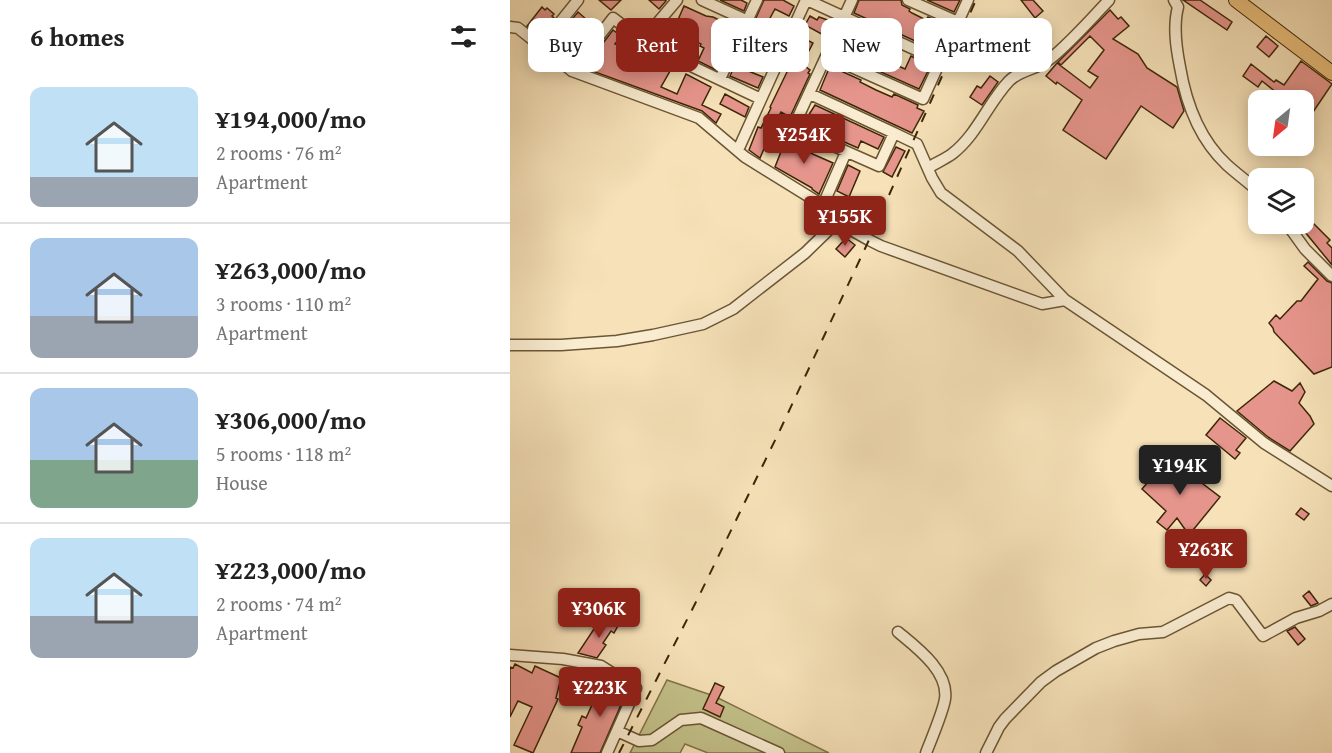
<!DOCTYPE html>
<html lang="en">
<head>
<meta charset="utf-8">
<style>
	:root { --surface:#fff; --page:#f6f6f6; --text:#222; --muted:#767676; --line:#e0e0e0; --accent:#8f2418 }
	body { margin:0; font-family:"Gentium Book Plus",serif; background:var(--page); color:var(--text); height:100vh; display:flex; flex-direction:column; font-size:22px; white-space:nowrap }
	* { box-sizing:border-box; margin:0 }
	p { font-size:20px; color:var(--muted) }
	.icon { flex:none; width:33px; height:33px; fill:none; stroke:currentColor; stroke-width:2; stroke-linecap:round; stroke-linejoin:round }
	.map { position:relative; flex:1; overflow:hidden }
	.details { display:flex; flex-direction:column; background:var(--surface); width:510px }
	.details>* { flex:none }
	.hud { position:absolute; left:18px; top:18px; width:570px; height:54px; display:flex; gap:12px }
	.needle { width:39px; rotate:209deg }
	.buttons { position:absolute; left:738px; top:90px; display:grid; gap:12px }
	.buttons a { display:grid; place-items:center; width:66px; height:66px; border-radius:12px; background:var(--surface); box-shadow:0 3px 15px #0003; font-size:30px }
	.price { position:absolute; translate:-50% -51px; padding:0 14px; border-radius:6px; background:var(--accent); color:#fff; font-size:20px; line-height:39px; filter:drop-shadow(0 2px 3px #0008) }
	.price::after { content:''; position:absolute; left:50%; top:36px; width:18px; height:14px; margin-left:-9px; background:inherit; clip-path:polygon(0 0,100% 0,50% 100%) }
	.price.current { background:#222; color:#fff }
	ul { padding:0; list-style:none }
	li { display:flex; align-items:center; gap:18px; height:150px; padding:0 30px }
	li+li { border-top:2px solid var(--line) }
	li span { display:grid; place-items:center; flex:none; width:168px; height:120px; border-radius:12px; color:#555 }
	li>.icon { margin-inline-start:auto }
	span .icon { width:72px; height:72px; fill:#fffc; stroke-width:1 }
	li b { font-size:26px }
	h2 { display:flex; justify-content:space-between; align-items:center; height:72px; padding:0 30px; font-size:26px }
	.pill { padding:0 21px; border-radius:12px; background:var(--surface); box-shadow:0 3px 15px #0003; font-size:21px; line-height:54px }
	.pill.current { background:var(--accent); color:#fff }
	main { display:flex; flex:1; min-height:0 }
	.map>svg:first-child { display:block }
</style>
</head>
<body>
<main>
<section class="details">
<h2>6 homes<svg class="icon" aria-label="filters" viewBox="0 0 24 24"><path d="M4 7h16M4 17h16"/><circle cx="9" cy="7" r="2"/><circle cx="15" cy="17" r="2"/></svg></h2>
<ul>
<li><span style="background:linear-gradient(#bfe0f5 75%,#9aa5b1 0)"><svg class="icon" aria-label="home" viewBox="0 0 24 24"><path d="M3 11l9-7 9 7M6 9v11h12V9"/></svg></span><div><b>¥194,000/mo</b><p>2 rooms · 76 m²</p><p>Apartment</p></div></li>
<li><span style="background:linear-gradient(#a9c7e8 65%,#9aa5b1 0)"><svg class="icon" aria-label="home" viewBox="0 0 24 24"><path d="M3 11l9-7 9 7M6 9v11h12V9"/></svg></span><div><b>¥263,000/mo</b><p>3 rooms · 110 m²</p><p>Apartment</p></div></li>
<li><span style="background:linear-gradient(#a9c7e8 60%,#7fa58c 0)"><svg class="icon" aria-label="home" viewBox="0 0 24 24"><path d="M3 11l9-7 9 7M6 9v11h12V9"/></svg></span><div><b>¥306,000/mo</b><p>5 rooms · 118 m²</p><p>House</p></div></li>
<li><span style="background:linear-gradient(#bfe0f5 65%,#9aa5b1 0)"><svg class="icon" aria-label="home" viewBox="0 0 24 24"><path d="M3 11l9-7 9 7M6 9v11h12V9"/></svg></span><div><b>¥223,000/mo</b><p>2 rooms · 74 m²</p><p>Apartment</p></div></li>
</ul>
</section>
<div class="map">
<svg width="822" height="753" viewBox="0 0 822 753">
	<rect width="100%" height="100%" fill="#f6e1b8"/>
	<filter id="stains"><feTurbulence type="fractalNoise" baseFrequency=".00333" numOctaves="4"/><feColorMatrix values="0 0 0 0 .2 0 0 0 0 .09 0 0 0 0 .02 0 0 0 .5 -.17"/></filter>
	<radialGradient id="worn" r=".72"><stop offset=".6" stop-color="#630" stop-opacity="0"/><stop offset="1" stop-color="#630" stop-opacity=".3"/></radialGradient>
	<path fill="#c3c18a" stroke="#807449" stroke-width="1.5" d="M157,680l47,16 115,57h-121l-23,-9 -5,9h-50z"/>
	<path fill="#e6958c" stroke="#3d2708" stroke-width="1.5" d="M89,0h22l-10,10z
		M139,0h17v1l-7,8z
		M210,0h21l6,3 -3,8z
		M254,0h19l11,6 -5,10 -14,-7 -6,11 15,10 -14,29 -6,-3 -2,3 -8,-4 -8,15 17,7 -5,11 -28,-12z
		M349,0h42l1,5 8,4 -1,2 3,2 14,7 2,-3 20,9 -11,25 -83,-38z
		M417,0h33l-6,12z
		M511,0h12l10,11 -8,7z
		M673,0h17l32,22 -5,8z
		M174,6l22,10 7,1 23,11 -20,42 -18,-9 6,-13 -4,-2 1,-2 -14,-7 -1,4 -6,-3 -6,12 -7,-4 7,-14 -8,-3 5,-10 6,3z
		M32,7l3,3 2,-2 7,6 -2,2 2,2 -14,18 -13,-10z
		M600,10l8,9 3,-2 8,9 -16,13 25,15 9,14 30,19 7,24 -11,17 -32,-22 -35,53 -43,-29 19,-30 -25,-18 -1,2 -10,-8 11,-13 33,25 8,-11 -10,-6 16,-21 -14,-14 -29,29 -3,-3z
		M68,12l18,16 -26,32 -19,-15z
		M300,16l7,4 2,-3 14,5 -6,15 -22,-12z
		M338,27l22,10 -1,3 21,8 -5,12 20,9 6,-13 8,4 -2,3 12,6 -10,20 -83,-37z
		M103,30l8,6 -6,8 29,12 -1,3 27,12 -9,16 16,7 9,-20 25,13 -9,18 19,9 -5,9 -14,-12 -118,-43z
		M289,36l14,7 -11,21 8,6 -2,3 2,1 -20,43 -9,-5 -8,15 14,7 -4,7 -13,-6 -10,23 -11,-8 9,-23 3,1 10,-20 -1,-1 17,-35 -2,-2 11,-21 -2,-1z
		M756,36l12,10 -9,11 -12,-10z
		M791,61l31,23 -21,31 -3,-3 -4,6v-18h-12l-8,-5 -2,2 -20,-16 -4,6 -15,-11 8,-12 23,18 2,-2 8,5z
		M320,66l31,14 -1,2 16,8 16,7 2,-3 24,11 -1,3 7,3 -12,22 -92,-43z
		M480,76l8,6 -16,23 -12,-8 7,-11 4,2z
		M215,94l24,13 -4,10 -25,-13z
		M305,105l69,32 -6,12 -17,-8 -3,7 -55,-24z
		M276,139l24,10 -2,3 25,11 -14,31 -7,-5v-1l-37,-21z
		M386,147l9,4 -13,26 -9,-5z
		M338,165l12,6 -11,26 -12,-6z
		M804,224l16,16 -3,3 5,5v17l-27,-33z
		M336,238l9,7 -10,12 -9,-8z
		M798,262l19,19 5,2v84l-18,7 -40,-42 -1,-4 -4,-5 7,-8 4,4 17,-18h4l17,-22 -14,-13z
		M764,381l18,10 8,-8 5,9 -6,11 11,13 4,8 -24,27 -22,-14 -31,-26z
		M710,418l26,20 -10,12 4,3 -5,6 -29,-24z
		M659,458l51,39 -31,38 -12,-17 -10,12 -10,-8 9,-11 -24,-22z
		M791,508l8,6 -5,6 -8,-6z
		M695,574l6,6 -5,6 -6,-6z
		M799,591l9,12 -7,3 -8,-10z
		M100,617l10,5 -6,11 -3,-2 -8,12 3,2 -9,13 -19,-5 18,-27 7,4z
		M785,627l10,12 -7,6 -11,-14z
		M5,664l17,9 3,-7 26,12 -5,20 2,1 -25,54 -19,-8 18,-38 -14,-6 -8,16v-50l3,1z
		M95,678l22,13 -27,62h-29l11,-26 -4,-2 4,-9 4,2 11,-24 -3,-2 4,-8 3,1z
		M205,683l9,4 -8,16 8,4 -4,10 -17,-8z"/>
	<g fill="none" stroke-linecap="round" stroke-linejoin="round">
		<g stroke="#6b5634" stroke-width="13">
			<path id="minor" d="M192,0l46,21
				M297,0l133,61
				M342,0l-59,128 86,38 15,-33 23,11 15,34 9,15 77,58 47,49 141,95 58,48 68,43
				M398,0l50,22
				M664,0l4,7c-5,19 -2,40 2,60 6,36 19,72 47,98 10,9 21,17 31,26
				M0,27l8,1 54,43 127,47 46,39 71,44 37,30 16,9 12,6 161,58 23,-4
				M133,40l34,-40
				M31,46l37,-46
				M317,56l96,43 45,-99
				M62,71l41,-53 38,29 110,52
				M210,79l37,-79
				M300,94l84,39
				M228,150l68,-150
				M418,168c8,-5 17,-9 24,-14 25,-19 36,-51 57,-73 12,-12 28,-11 41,-22 21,-17 40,-39 59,-59
				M313,205l23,-53
				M777,224l18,25 27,27
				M0,345h51l56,-4 36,-6 50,-11 30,-15 72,-56 35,-34
				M388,632c18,15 51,39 47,67 -2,13 -14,41 -19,54
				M0,655l53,4 38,7 35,22 -29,65
				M107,731l22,10 13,-1 29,-20 20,-2 78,35
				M476,753l13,-26 6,-8 36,-37 15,-11 40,-23 18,-7 25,-7 24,-2 66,-34 7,2 27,36 33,-18 23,-7 13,-7"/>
		</g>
		<g stroke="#3d2708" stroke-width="16">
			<path id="major" d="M726,0l96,73"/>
		</g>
		<use href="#minor" stroke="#f9ecd1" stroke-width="10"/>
		<use href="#major" stroke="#ebc07c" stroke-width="14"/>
		<path stroke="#3d2708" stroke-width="2" stroke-dasharray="10 10" stroke-linecap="butt" d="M109,753l79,-155 83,-170 88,-188 107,-240"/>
	</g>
	<rect width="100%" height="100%" filter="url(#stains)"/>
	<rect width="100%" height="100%" fill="url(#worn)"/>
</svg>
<div class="buttons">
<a><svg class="needle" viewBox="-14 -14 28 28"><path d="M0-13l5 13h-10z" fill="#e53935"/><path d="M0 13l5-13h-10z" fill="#767676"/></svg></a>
<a><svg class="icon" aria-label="layers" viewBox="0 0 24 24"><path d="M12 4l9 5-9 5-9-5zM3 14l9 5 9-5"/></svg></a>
</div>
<b class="price" style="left:294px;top:165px">¥254K</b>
<b class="price" style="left:335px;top:247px">¥155K</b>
<b class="price current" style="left:670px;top:496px">¥194K</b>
<b class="price" style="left:696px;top:580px">¥263K</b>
<b class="price" style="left:89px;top:639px">¥306K</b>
<b class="price" style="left:90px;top:718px">¥223K</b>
<div class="hud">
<a class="pill">Buy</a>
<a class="pill current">Rent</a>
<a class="pill">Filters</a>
<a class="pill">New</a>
<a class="pill">Apartment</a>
</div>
</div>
</main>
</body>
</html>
